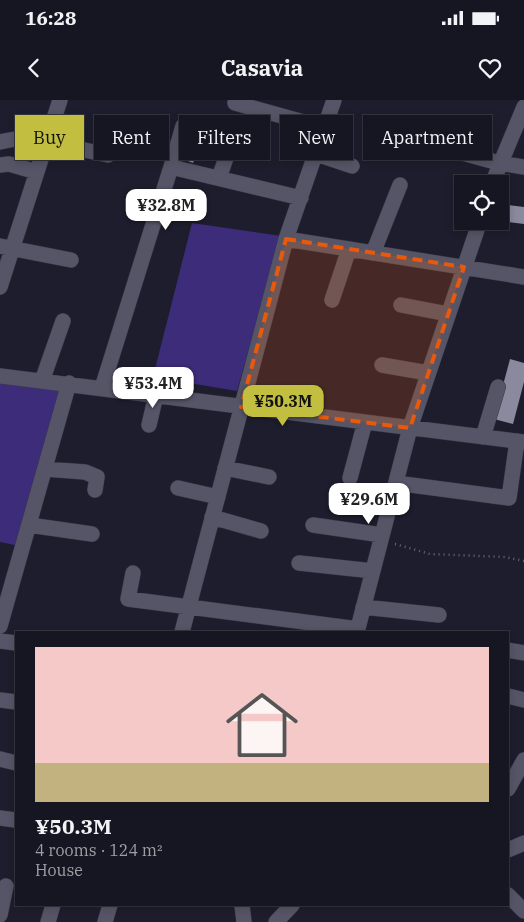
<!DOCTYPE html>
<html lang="en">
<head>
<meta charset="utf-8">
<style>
	:root { --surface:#161622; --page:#1f1f2a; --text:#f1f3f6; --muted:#9e9fa5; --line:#353540; --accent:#c1be40 }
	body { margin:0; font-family:"IBM Plex Serif",serif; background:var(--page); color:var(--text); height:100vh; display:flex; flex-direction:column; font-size:19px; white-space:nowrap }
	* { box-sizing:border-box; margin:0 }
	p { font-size:16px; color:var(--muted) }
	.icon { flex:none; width:28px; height:28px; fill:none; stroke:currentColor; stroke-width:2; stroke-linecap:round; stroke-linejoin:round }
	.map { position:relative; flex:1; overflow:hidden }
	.side { position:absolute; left:15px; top:531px; width:494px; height:275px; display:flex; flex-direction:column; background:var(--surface); border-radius:0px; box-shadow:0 2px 8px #0003,0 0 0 1px var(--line) }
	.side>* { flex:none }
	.top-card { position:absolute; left:15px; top:15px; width:495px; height:45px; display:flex; gap:10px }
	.fabs { position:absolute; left:454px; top:75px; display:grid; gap:10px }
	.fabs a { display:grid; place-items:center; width:55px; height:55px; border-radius:0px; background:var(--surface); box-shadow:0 2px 8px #0003,0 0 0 1px var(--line); font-size:25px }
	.price { position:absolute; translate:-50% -42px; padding:0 11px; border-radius:10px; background:#fff; color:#222; font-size:16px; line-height:32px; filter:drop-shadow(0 1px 2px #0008) }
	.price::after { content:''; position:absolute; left:50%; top:30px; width:15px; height:11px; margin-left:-8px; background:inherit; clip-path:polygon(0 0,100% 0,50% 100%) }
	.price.selected { background:var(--accent); color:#111 }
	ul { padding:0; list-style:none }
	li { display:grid; align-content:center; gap:10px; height:265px; padding:0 20px }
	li+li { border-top:1px solid var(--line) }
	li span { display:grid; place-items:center; height:155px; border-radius:0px; color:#555 }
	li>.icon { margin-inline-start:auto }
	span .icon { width:90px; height:90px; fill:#fffc; stroke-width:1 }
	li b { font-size:21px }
	.chip { padding:0 18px; border-radius:0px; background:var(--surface); box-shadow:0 2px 8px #0003,0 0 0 1px var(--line); font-size:18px; line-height:45px }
	.chip.selected { background:var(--accent); color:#111 }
	.status { display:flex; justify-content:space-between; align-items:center; height:35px; padding:0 25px; background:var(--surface); direction:ltr }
	.status svg { height:14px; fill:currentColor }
	header { display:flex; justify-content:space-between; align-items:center; height:65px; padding:0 20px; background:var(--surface); font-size:22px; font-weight:700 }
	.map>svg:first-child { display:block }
</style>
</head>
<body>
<div class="status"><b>16:28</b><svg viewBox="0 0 49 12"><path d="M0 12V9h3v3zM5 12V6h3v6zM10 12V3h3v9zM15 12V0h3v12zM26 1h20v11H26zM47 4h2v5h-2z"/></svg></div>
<header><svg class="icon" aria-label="back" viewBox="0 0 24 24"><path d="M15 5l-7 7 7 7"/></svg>Casavia<svg class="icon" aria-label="heart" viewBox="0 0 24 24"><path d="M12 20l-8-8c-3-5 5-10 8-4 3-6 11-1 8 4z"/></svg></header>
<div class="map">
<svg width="524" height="822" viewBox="0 0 524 822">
	<rect width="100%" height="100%" fill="#1e1d2d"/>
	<path fill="#3c2c7a" d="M192,123l89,13 -44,155 -84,-14z
		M0,283l60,7 -41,156 -19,-4z"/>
	<path fill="#8a899d" d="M190,24l15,6 -12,33 -15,-6z
		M500,104l24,3v17l-24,-3z
		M510,259l14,4v19l-11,42 -19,-5z"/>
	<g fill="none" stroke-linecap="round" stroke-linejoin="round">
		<g stroke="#3c3b48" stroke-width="16">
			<path id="minor" d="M235,3l90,25
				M415,40l84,23 25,4
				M0,42l15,-3 30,9
				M47,42l61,13
				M316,54l36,12
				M0,65l9,-1 28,8
				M171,67l12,-41
				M219,78l8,-23
				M492,84l32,-77
				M286,139l238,38
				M0,146l71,14
				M373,153l27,-68
				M0,187l60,-187
				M332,200l17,-51
				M401,205l47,9
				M382,265l46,8
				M0,276l524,66
				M42,281l21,-60
				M102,288l69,-221 130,31
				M149,325l7,-30
				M483,337l15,-50
				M225,368l44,9
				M45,369l40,3 12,5 -2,13
				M350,378l15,-56
				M396,383l113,15 8,-57
				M178,388l40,9
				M212,417l49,14
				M29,425l63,9
				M313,425l69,10
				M299,463l74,8
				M133,473l-5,26 230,30
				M363,507l76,8
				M0,526l69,-243
				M182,532l104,-393 48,-139
				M357,532l53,-204 70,-207
				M0,541l16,2
				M508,550l16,3
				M508,596l16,4
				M0,600l16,2
				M0,659l16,4
				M508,689l16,-29
				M0,718l15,2
				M508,750l16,-7
				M508,795l16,16
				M242,805l2,17
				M0,815l6,-29
				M48,822l5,-17
				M105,822l5,-17
				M276,822l16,-17"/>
		</g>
		<path stroke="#6a6977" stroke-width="2.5" stroke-dasharray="1 4" stroke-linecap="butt" d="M395,444l35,10 75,3 19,4"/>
		<use href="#minor" stroke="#565567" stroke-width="15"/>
	</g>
	<path fill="#e8590c" fill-opacity="0.2" stroke="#e8590c" stroke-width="4" stroke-dasharray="10 6" stroke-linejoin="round" d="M286,139l178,28 -54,161 -169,-21z"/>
</svg>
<div class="fabs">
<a><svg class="icon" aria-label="locate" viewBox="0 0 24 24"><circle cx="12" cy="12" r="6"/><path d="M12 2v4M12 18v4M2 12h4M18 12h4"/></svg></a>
</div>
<b class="price" style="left:166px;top:131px">¥32.8M</b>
<b class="price" style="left:153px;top:309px">¥53.4M</b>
<b class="price selected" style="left:283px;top:327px">¥50.3M</b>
<b class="price" style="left:369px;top:425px">¥29.6M</b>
<div class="top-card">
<a class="chip selected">Buy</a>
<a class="chip">Rent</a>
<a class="chip">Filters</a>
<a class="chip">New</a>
<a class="chip">Apartment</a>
</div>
<section class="side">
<ul>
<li><span style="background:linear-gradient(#f6c9c9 75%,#c2b280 0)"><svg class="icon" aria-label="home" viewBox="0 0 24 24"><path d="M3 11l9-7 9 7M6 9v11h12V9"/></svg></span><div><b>¥50.3M</b><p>4 rooms · 124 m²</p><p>House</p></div></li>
</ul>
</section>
</div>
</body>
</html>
